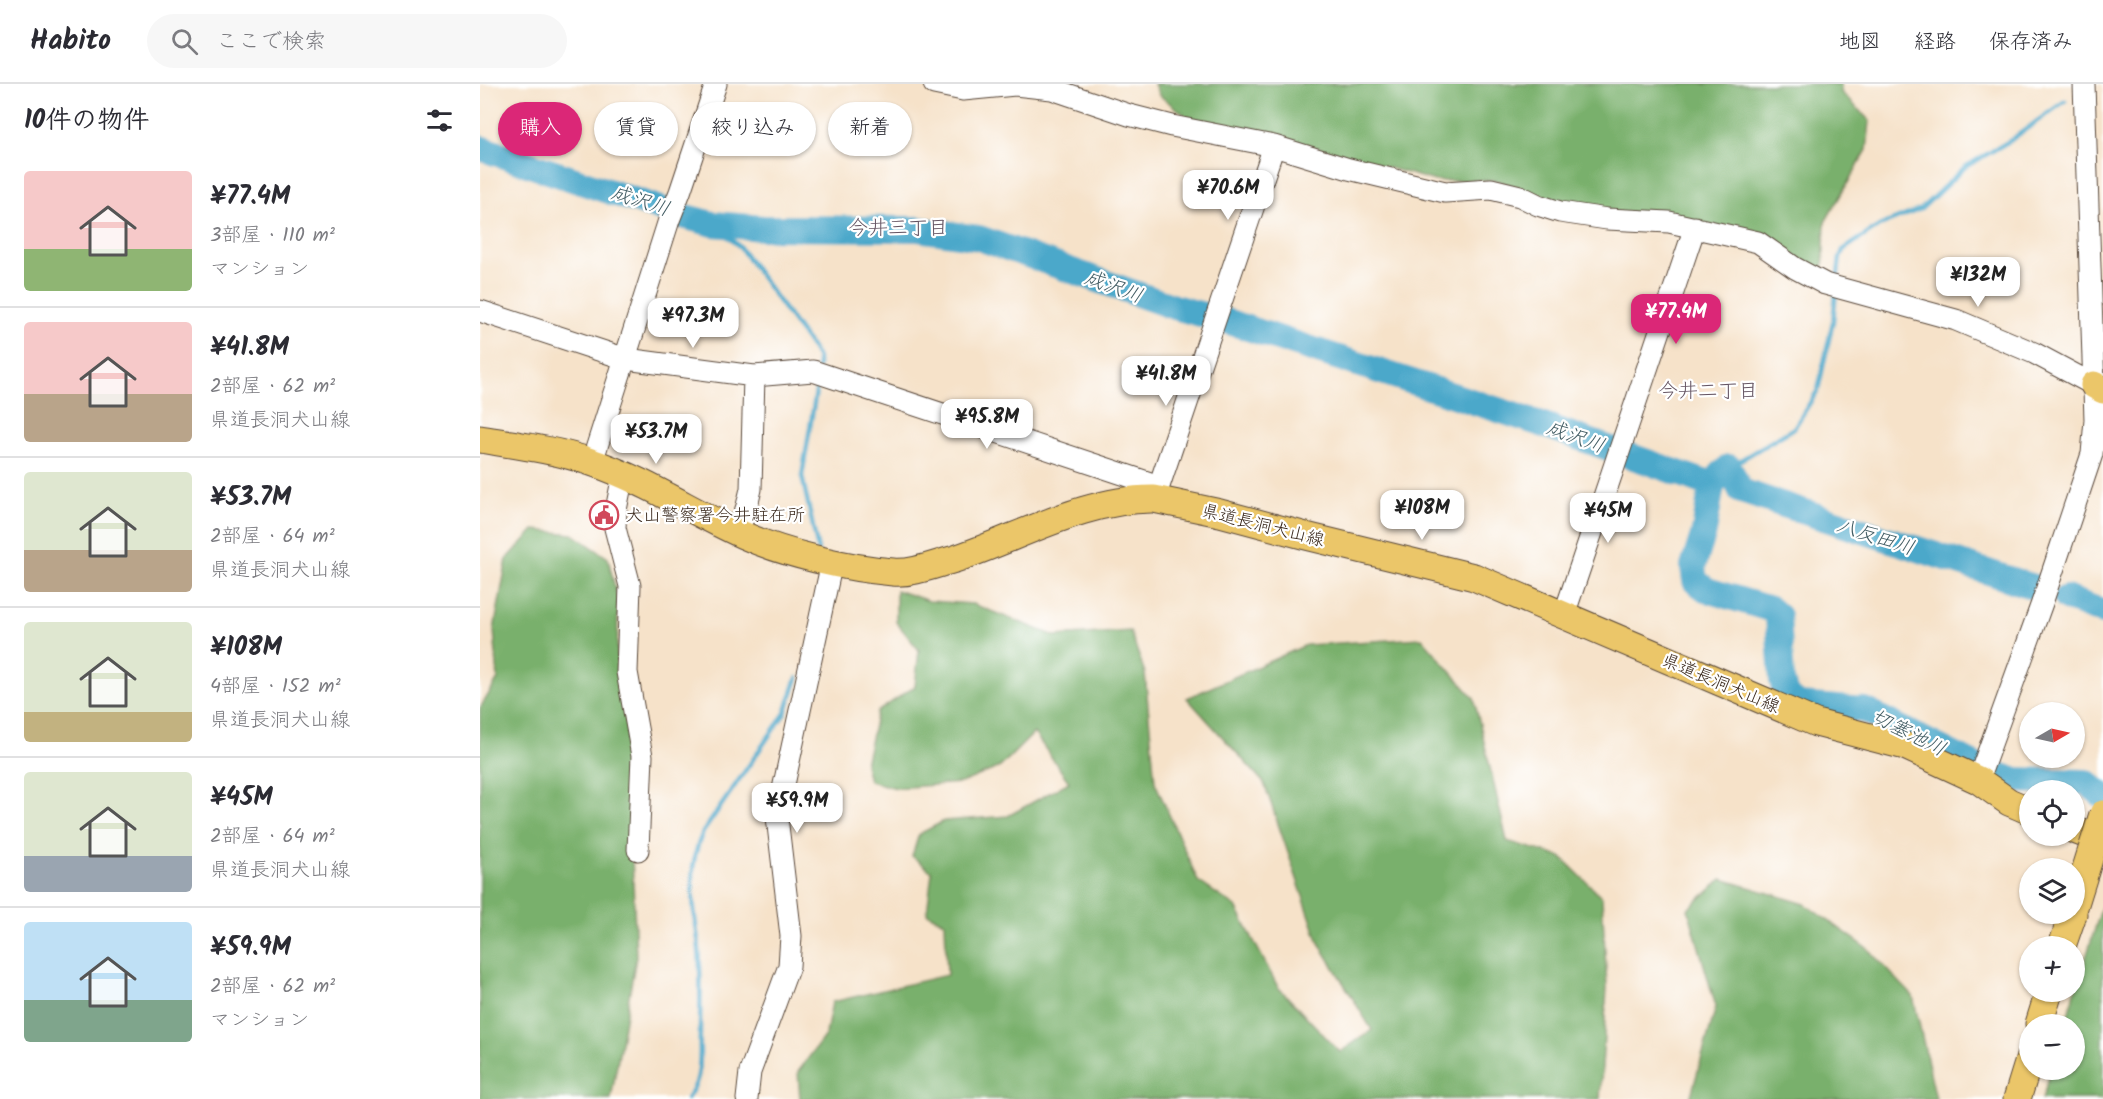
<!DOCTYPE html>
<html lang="ja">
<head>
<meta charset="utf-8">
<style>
	:root { --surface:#fff; --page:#f7f7f7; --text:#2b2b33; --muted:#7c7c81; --line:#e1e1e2; --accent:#db2777 }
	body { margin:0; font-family:Kalam,"Klee One",sans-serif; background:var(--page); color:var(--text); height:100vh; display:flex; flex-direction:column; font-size:22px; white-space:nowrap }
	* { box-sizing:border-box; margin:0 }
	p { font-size:20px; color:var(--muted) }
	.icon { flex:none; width:33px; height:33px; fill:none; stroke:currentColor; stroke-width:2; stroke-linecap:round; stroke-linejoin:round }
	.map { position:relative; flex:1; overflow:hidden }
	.sheet { display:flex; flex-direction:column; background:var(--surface); width:480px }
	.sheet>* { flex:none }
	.guide { position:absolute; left:18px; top:18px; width:570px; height:54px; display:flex; gap:12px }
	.needle { width:39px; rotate:81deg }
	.buttons { position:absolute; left:1539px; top:618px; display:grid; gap:12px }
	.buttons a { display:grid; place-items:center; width:66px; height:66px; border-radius:50%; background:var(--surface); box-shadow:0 2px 4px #0004; font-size:30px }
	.price { position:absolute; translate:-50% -51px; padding:0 14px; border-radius:12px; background:#fff; color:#222; font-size:20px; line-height:39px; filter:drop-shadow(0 2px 3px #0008) }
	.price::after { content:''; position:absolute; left:50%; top:36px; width:18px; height:14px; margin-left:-9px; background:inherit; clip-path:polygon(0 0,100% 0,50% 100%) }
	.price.active { background:var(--accent); color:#fff }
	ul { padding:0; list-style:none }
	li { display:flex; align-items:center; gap:18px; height:150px; padding:0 24px }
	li+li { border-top:2px solid var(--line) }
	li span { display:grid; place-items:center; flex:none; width:168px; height:120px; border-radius:6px; color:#555 }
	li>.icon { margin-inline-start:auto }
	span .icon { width:72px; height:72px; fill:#fffc; stroke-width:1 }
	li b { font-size:26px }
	h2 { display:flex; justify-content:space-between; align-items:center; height:72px; padding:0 24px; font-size:26px }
	.tag { padding:0 21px; border-radius:27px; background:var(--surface); box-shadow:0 2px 4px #0004; font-size:21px; line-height:54px }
	.tag.active { background:var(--accent); color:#fff }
	header { display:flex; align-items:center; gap:36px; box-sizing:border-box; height:84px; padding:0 30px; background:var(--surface); border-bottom:2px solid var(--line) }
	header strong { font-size:28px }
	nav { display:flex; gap:33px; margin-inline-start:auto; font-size:21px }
	.search { width:420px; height:54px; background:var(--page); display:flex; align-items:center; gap:15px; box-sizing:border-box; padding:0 21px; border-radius:33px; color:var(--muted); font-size:22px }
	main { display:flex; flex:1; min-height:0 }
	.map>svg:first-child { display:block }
</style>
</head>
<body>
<header>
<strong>Habito</strong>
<div class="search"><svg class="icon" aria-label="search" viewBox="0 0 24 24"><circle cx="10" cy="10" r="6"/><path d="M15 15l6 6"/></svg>ここで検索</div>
<nav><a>地図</a><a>経路</a><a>保存済み</a></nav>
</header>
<main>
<section class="sheet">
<h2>10件の物件<svg class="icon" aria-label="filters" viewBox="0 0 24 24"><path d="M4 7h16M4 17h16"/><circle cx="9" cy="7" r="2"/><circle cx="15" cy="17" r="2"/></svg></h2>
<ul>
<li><span style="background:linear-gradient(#f6c9c9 65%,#8fb573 0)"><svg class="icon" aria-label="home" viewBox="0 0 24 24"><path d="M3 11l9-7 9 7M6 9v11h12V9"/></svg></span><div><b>¥77.4M</b><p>3部屋 · 110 m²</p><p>マンション</p></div></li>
<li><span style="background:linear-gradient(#f6c9c9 60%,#b9a48a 0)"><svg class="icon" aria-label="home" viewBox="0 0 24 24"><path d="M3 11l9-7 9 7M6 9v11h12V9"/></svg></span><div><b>¥41.8M</b><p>2部屋 · 62 m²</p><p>県道長洞犬山線</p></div></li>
<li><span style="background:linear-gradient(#dfe7d0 65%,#b9a48a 0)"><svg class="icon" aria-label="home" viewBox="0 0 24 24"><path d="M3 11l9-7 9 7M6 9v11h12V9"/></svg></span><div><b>¥53.7M</b><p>2部屋 · 64 m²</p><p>県道長洞犬山線</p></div></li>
<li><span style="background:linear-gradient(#dfe7d0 75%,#c2b280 0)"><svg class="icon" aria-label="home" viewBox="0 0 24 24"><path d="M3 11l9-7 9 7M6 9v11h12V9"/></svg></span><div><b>¥108M</b><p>4部屋 · 152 m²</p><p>県道長洞犬山線</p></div></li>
<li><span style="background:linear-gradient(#dfe7d0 70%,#9aa5b1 0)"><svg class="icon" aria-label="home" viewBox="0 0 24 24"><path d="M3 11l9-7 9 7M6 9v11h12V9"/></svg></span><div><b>¥45M</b><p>2部屋 · 64 m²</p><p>県道長洞犬山線</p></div></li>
<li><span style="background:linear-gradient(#bfe0f5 65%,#7fa58c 0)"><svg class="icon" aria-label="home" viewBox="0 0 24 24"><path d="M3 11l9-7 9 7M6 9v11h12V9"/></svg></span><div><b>¥59.9M</b><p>2部屋 · 62 m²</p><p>マンション</p></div></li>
</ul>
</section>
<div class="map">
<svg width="1623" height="1015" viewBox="0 0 1623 1015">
	<rect width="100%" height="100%" fill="#fff"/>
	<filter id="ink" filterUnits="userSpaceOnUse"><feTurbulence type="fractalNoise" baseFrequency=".0167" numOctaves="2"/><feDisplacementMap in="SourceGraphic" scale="12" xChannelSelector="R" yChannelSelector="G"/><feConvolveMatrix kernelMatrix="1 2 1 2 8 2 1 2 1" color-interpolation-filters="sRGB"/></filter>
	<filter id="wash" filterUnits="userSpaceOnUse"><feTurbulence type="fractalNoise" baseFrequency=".008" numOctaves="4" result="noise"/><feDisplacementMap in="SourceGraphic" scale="24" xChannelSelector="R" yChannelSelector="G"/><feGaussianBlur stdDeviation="1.35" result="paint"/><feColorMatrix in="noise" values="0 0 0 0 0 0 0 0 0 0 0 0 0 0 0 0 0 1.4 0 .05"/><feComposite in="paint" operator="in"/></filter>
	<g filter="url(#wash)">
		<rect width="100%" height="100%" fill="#f6e2c9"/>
		<path fill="#79b06c" stroke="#5a6d45" stroke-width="1.5" d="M674,0h687v8l29,29 -3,29 -42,72 -2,51 -62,-37 -193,-30 -72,-26 -61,1 -159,-45 -87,-18 -30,-23z
			M54,446l39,4 35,24 10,42 -1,73 10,54 9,230 -25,142h-131v-391l18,-29 -4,-49 13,-71z
			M416,506l33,11 44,3 82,32 75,-5 15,42 10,109 43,99 38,26 42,80 62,65 32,-22 -53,-87 -55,-160 -77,-85 119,-53 116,-7 52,60 33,143 54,16 41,40 5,90 -7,112h-800l-2,-27 28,-38 6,-32 115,-27 -2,-52 -18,-10 5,-41 -20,-16 7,-22 25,-13 64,-5 61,-34 -35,-49 -34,34 -39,16 -65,5 -27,-7 -4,-17 12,-52 38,-26 4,-36 -23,-28z
			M1242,795l83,25 62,44 46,48 23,103h-246l26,-92 -28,-98z
			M1623,819v196h-61l9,-29h23v-46h-9z"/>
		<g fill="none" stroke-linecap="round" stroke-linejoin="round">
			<path stroke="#4ca8ca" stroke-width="4.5" d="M233,140l26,22 73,102 6,11v8
				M1357,197l3,-23 3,-8 36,-24 42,-17 44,-42 46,-27 54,-39
				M338,295l-16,97 16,74
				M1249,383l65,-39 24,-38 15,-69 3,-29
				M207,1015c3,-5 7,-11 9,-16 6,-16 3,-34 4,-50 0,-31 2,-62 -2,-93 -5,-37 -12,-72 5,-108l82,-119 12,-35"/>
			<path stroke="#4ca8ca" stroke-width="26" d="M0,64l202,68 31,8 50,4 154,1 62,9 195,69 49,13 318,104 171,61 17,-18
				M1249,383l12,24 296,97
				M1242,389l-10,12 -8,47 -11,35 2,14 12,9 63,19 8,7 4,65 4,14 13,10 65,5 118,59 32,11 72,2 17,14
				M1586,514l37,14"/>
		</g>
	</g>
	<g filter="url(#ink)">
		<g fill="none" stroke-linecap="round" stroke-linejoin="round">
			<g stroke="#574638" stroke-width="23">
				<path id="minor" d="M454,0l29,6 52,-5 37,4 77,26 43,11 102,20 75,23 96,23 46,-3 29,7 18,9 22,7 47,7 62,3 89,20 37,26 30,16 131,36 78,33 60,32
					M0,227l146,48 128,17 59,-5 346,115
					M112,378l77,-242 11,-28 36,-108
					M143,391l-7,35 -1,18 15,58 -3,86 15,84 -4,94
					M675,414l119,-352
					M258,449l9,-27 4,-17 3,-113
					M1084,531l131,-388
					M1498,696l64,-177 50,-149 3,-34 -11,-336
					M267,1015l3,-27 39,-106 2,-30 -14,-119 55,-255"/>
			</g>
			<g stroke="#574638" stroke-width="29">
				<path id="major" d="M1614,301l9,5
					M0,355c37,6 76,11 111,23 54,18 101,50 152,73 42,19 103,33 150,37 19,2 43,-8 62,-13 63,-21 132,-61 199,-60l66,14 86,23 168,41 342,146 89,23 73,34 31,22 21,9
					M1594,746l29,11
					M1582,862l11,-32
					M1559,940l10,-32
					M1537,1015l13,-42"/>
			</g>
			<use href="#minor" stroke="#fff" stroke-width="21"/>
			<use href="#major" stroke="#ebc669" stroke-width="27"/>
			<g stroke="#574638" stroke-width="29" stroke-linecap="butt">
				<path id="major-bridge" d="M1594,823l29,-93"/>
			</g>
			<use href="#major-bridge" stroke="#ebc669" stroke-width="27"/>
		</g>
	</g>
	<defs>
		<g id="civic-ring" transform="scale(1.5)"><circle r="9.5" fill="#fff" stroke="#d1495b" stroke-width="1.5"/><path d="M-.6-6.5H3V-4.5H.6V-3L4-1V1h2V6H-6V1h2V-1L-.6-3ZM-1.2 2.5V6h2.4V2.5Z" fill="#d1495b"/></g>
	</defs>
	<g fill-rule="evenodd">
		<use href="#civic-ring" x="124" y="431"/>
	</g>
	<g text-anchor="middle" stroke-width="4.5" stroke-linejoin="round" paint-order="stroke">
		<g font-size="18" fill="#3b2a1e" stroke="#fff" text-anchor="start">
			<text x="145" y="437">犬山警察署今井駐在所</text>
		</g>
		<g font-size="18" fill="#3b2a1e" stroke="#fff">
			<text transform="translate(783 441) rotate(14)" y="6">県道長洞犬山線</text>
			<text transform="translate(1241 599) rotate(23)" y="6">県道長洞犬山線</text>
		</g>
		<g font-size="20" font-style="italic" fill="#425c63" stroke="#fff">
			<text transform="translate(161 116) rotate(18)" y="7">成沢川</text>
			<text transform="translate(634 202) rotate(20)" y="7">成沢川</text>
			<text transform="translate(1096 352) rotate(20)" y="7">成沢川</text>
			<text transform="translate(1396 452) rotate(18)" y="7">八反田川</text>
			<text transform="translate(1429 648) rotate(27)" y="7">切塞池川</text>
		</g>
		<g font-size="20" fill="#665664" stroke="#fff">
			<text x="418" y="150">今井三丁目</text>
			<text x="1228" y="313">今井二丁目</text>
		</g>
	</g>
</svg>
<div class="buttons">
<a><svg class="needle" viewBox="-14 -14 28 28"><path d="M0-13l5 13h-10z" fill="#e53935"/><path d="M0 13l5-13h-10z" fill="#7c7c81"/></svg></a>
<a><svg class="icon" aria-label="locate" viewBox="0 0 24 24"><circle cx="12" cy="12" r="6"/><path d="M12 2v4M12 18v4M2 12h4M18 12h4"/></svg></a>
<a><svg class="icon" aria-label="layers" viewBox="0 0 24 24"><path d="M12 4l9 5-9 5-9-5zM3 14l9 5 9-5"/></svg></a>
<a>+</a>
<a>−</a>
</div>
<b class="price" style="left:748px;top:137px">¥70.6M</b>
<b class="price" style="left:1498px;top:224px">¥132M</b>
<b class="price active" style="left:1196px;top:261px">¥77.4M</b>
<b class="price" style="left:213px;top:265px">¥97.3M</b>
<b class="price" style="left:686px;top:323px">¥41.8M</b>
<b class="price" style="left:507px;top:366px">¥95.8M</b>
<b class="price" style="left:176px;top:381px">¥53.7M</b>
<b class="price" style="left:942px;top:457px">¥108M</b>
<b class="price" style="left:1128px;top:460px">¥45M</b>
<b class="price" style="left:317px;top:750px">¥59.9M</b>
<div class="guide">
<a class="tag active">購入</a>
<a class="tag">賃貸</a>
<a class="tag">絞り込み</a>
<a class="tag">新着</a>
</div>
</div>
</main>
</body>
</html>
